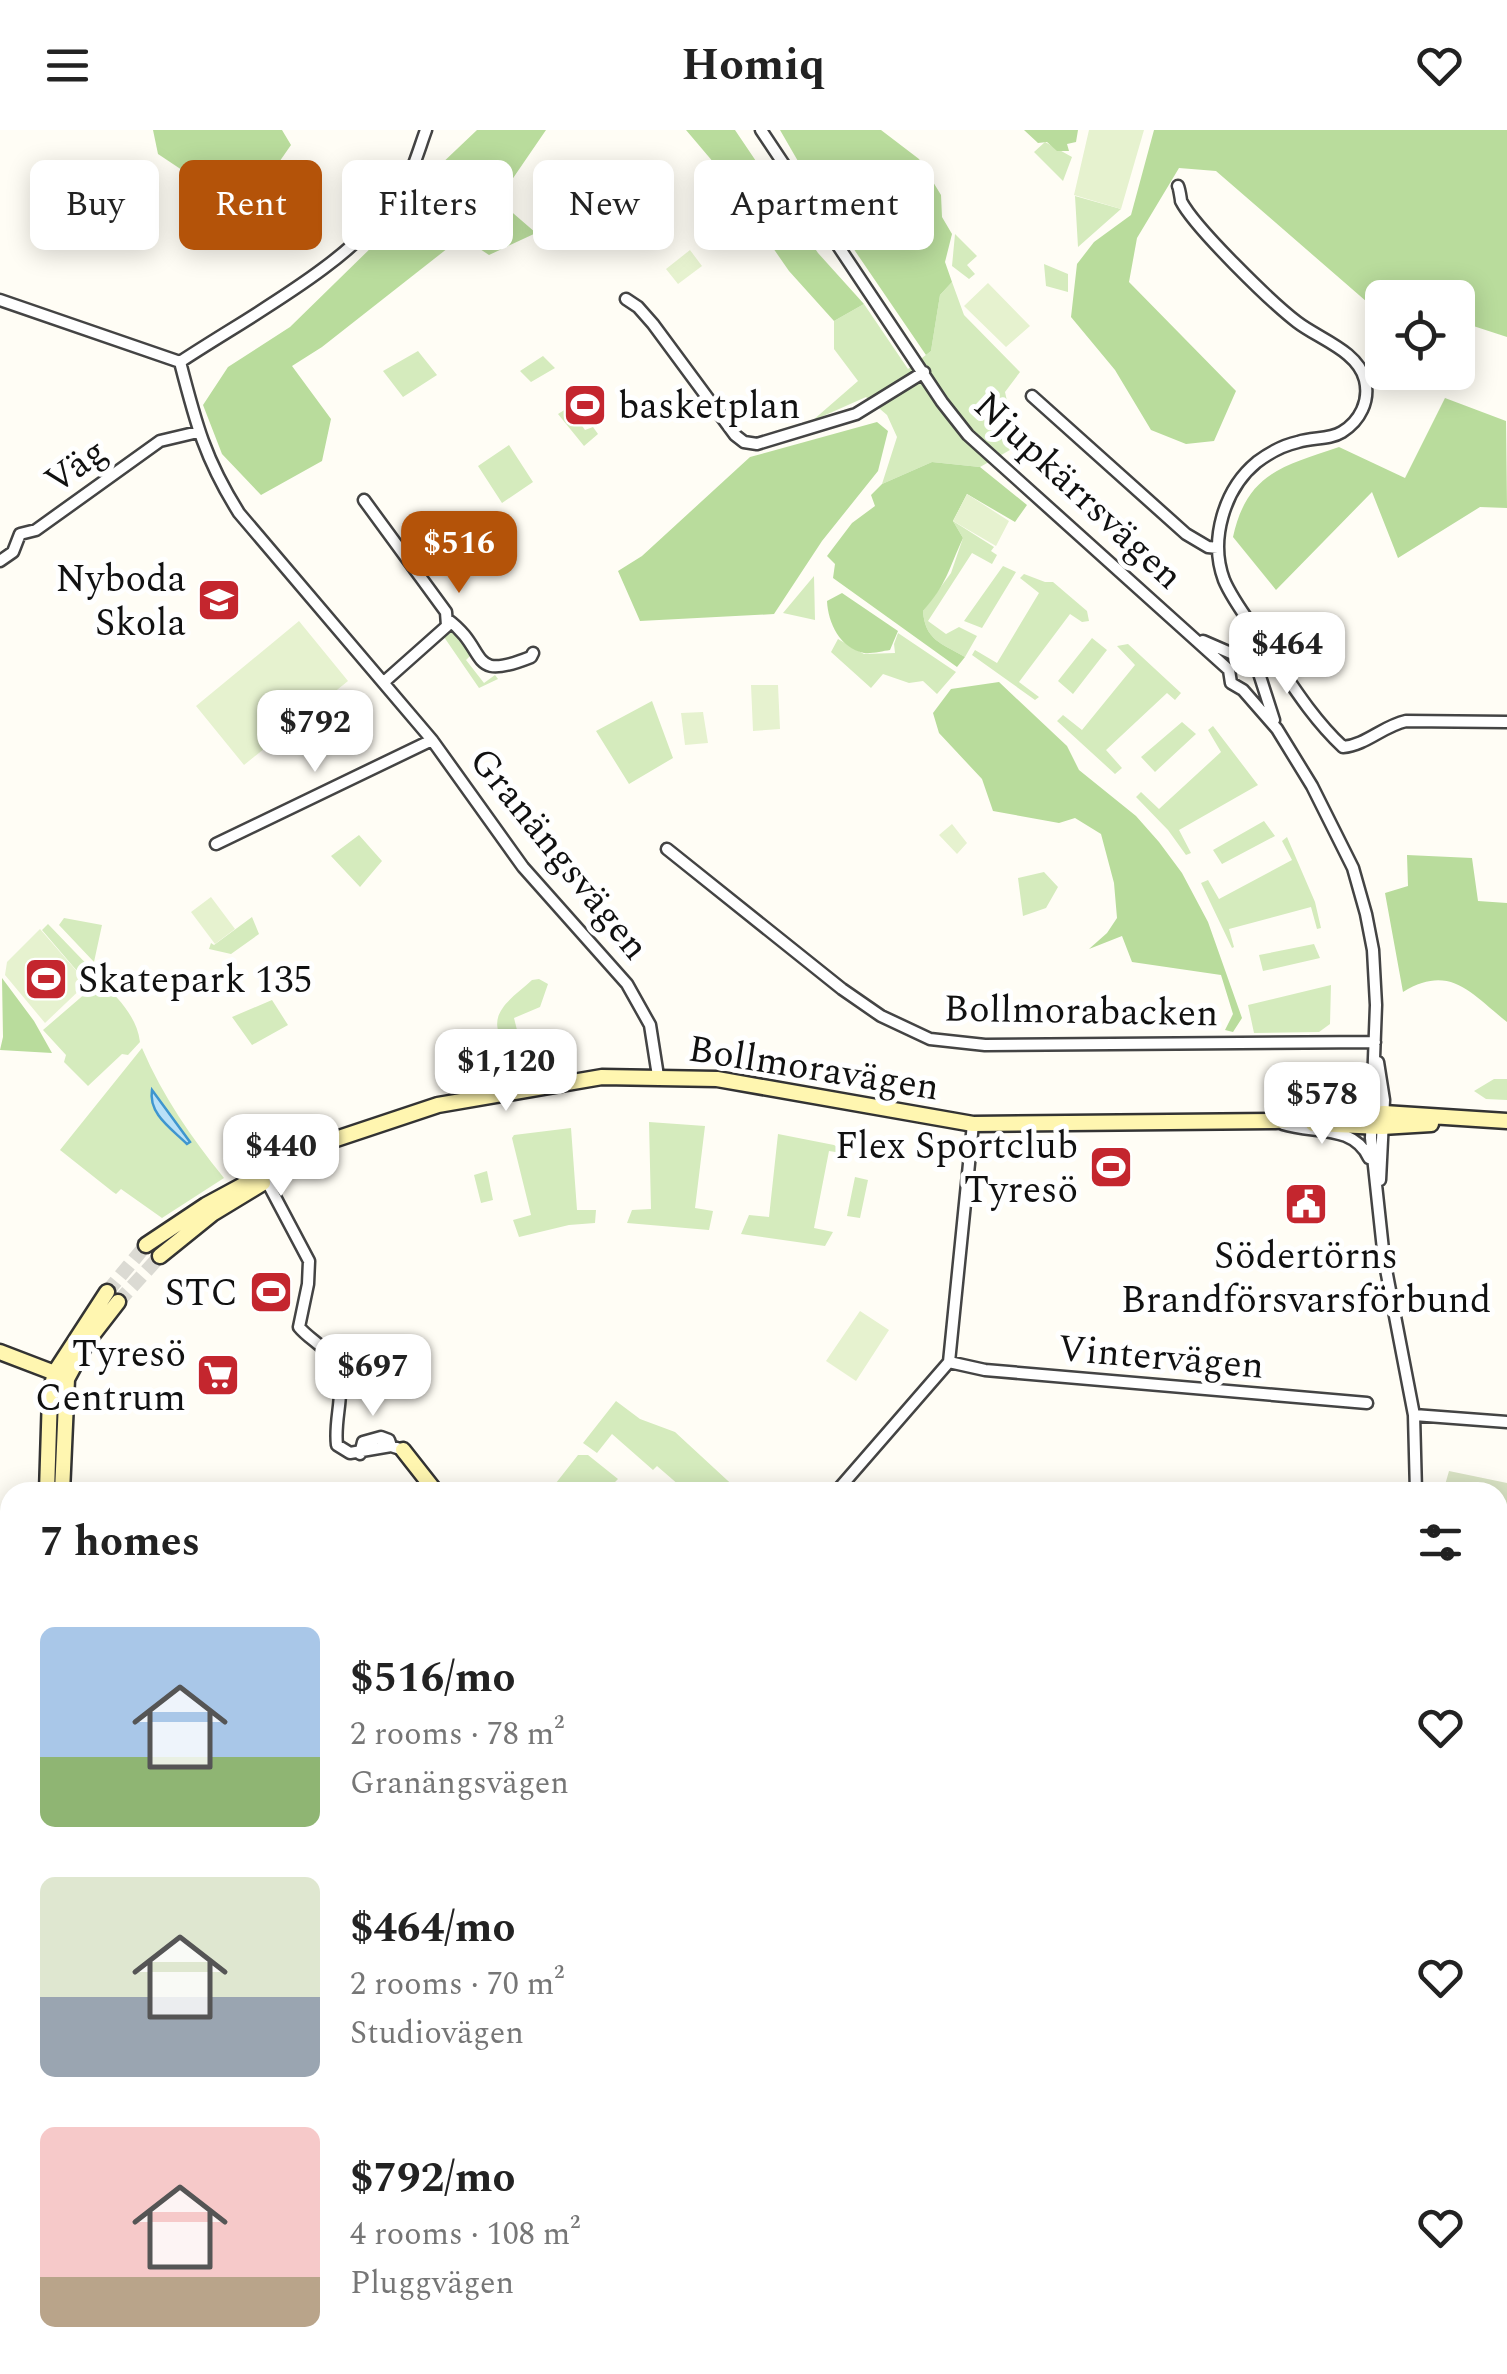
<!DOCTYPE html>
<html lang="en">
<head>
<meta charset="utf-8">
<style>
	:root { --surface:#fff; --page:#f6f6f6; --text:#222; --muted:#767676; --accent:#b45309 }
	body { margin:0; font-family:Spectral,serif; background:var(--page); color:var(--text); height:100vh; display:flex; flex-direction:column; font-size:38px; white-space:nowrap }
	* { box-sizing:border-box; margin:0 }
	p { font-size:32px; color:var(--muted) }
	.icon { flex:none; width:55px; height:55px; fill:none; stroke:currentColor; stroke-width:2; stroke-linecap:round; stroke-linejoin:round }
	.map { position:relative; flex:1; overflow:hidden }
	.side { position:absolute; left:0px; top:1352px; width:1508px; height:892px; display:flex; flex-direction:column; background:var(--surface); border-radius:30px 30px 0 0; box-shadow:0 5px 25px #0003 }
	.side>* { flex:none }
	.banner { position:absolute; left:30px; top:30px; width:1000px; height:90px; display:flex; gap:20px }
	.buttons { position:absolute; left:1365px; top:150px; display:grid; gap:20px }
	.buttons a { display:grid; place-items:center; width:110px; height:110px; border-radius:15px; background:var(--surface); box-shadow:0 5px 25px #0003; font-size:50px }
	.price { position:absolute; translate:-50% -85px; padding:0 22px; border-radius:20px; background:#fff; color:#222; font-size:32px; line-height:65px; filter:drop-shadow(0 2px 5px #0008) }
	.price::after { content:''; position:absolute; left:50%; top:60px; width:30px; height:22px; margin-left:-15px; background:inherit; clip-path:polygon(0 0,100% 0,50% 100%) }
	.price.current { background:var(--accent); color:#fff }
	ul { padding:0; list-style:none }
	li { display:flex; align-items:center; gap:30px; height:250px; padding:0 40px }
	li span { display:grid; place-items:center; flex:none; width:280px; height:200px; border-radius:15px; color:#555 }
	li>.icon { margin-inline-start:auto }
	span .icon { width:120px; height:120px; fill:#fffc; stroke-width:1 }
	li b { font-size:42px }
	h2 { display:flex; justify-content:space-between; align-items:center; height:120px; padding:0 40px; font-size:42px }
	.pill { padding:0 35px; border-radius:15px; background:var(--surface); box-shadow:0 5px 25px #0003; font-size:35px; line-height:90px }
	.pill.current { background:var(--accent); color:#fff }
	header { display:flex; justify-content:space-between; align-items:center; height:130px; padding:0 40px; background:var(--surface); font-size:45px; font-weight:700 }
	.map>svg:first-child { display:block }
</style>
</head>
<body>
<header><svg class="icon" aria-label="menu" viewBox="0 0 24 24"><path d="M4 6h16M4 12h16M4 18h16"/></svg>Homiq<svg class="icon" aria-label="heart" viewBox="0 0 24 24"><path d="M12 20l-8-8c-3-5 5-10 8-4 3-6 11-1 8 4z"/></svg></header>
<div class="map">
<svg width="1507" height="2244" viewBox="0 0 1507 2244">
	<rect width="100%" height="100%" fill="#fffdf5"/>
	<path fill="#d5ebbd" d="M1045,12l27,15 -9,24 -29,-29z
		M656,65l11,13 -32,26 -13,-16z
		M1075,66l46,13 -43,38z
		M955,104l22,22 -10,9 8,9 -6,5 -17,-13z
		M1044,134l24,10v18l-22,-6z
		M952,152l12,33 56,57 -15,20 12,54 -37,21 -48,-5 -50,22 15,-47 -10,-22 -21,-18 -54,24 46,-40 -24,-32v-28l30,-17 44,65 23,-18 9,-56z
		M418,221l19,24 -34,22 -20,-26z
		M543,226l12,12 -24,14 -11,-11z
		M569,277l16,23 8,-3 5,7 -14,12 -26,-32z
		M509,315l24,37 -31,21 -24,-37z
		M953,391l41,26 -3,4 6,4 -5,9 -20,-11 -44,68 18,13 13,-7 18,9 -12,21c-24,-14 -40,-17 -42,-46l28,-38 12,-35z
		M1003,436l13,6 -34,56 -18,-7z
		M1024,444l21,8h8l34,29 2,10 -7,1 -12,-8 -51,68 20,15 -4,3 -63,-45 3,-5 22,13 42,-70 -19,-15z
		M814,446l1,44 -32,-7z
		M455,500l17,24 -6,6 18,23 11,-8 3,4 -19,9 -35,-51z
		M898,503l58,39 -19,22 -14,-13 -14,2 -26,-9 -12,14 -40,-36 7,-13 26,15 31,-1 -1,-9z
		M1092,508l15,12 -34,44 -15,-13z
		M1128,514l53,49 -6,7 -8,-7 -61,57 16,18 -7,6 -58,-53 6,-6 19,15 53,-65 -18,-19z
		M652,571l21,57 -44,26 -33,-53z
		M1182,592l14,12 -41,38 -14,-15z
		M1213,596l45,59 -79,45 12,23 -5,2 -18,-25 -32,-33 5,-5 18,17 62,-57 -13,-22z
		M1264,691l11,15 -53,28 -9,-14z
		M359,705l23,26 -22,26 -29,-31z
		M1287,707l28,65 6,26 -4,1 -6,-22 -82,22 5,18 -2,1 -31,-65 7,-3 11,19 73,-39 -10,-19z
		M1044,742l14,15 -12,21 -23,8 -5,-38z
		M252,787l7,17 -28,20 -22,-5 2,-6 3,2z
		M64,788l38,7 -8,37 -35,-37z
		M48,794l50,52 -9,9 -47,-55z
		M1314,814l6,14 -57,13 -4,-16z
		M539,849l9,5 -8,23 -26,11 4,16 -19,-1c-9,-23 17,-38 33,-53z
		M101,850c16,18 36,36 39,62l-12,13 -6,-1 -34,32 -24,-24 2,-7 -23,-25z
		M1331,855l-1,39 -11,8 -65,1 -6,-28z
		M272,870l16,25 -36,20 -20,-28z
		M142,918c21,49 49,89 82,130l-62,40 -41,-29 -5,5 -3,-2 -53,-42z
		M1494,949h13v21l-21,-1 -12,-8z
		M649,992l56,4 -10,82 18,3 -4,19 -82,-7 5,-13 19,-1z
		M571,998l6,82h19l-1,13 -26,2 -50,12 -6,-17 18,-5 -19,-77 2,-3z
		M778,1004l56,11 14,9 -19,-3 -15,77 19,4 -8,14 -84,-12 8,-19 20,2z
		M487,1041l6,29 -12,3 -7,-28z
		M855,1047l13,3 -8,38 -13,-2z
		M616,1271l24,18 35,13 65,60h-53l-30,-26 -4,4 -41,-36 -15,19 -14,-10z
		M578,1325h10l30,24 -13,13h-39l-10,-9z
		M87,2235h616v9h-614z"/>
	<path fill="#b9dc9c" d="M153,0h129l9,15 -16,23 -63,31 -21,-23 -33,-22z
		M477,0h69l-48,70 38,33 -47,22 -27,-18 -140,110 -30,19 39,53 -9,42 -61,34 -39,-41 -19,-49 25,-38 62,-40 90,-88 57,-71z
		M686,0h49l83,123 46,51 -30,17 -45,-50 -75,-108z
		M780,0h101l38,29 22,36 1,22 10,17 -7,28 7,20 -12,13 -9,56 -5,4 -105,-154z
		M1024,0h54l-2,12 -9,2 2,7h-12l-10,-9 -9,1z
		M1154,0h353v207l-49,-16v-23h-76v17l-166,-144 -37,-3 -42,70 -8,44 107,109 -22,50 -28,3 -35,-14 -36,-60 -44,-53 6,-53 17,-22 37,-27z
		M1445,268l61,23 1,87 -27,-1 -82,51 -26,-66 -96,98 -43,-53c14,-64 50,-71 106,-90l66,31z
		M877,292l11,9 -10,40 -56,70 -48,73 -134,7 -22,-50 24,-15 108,-99z
		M932,332l48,5 47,38 -12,17 -48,-28 -14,27 10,17c-14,30 -16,46 -40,73 2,29 18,32 42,46l-8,10 -124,-89 2,-14 -8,-8 25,-33 23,-17 -4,-11 11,-11z
		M842,463l56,38 -8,19c-7,1 -19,4 -26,3 -24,-5 -36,-30 -37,-52z
		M999,552l68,64 12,24 57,46 23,26 23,31 26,49 34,96 -9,14 -8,-2 8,-16 -12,-39 -89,-13 -10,-26 -33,13 18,-16 10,-15 -3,-35 -13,-49 -26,-16 -16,5 -66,-12 -11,-32 -43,-46 -6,-20 18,-24z
		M1407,725l65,3 6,43 29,2v119c-36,-28 -56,-59 -104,-30l-18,-99 23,-7z
		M2,848l32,43 18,32 -52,-3 3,-13z
		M0,1868l10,30v84l-10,-1z
		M703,2235h356l11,9h-367z"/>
	<path fill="#d9e3c4" d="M1449,1341l58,12v313l-9,14v-318h-55z
		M1498,2116l9,5v123h-437l-11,-9h439z"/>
	<path fill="#e6f2cf" d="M1089,0h55l-23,79 -47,-14z
		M690,120l12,16 -24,18 -12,-15z
		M988,153l42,43 -24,21 -42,-41z
		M582,254l22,29 -17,12 -22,-29z
		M967,364l42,27 -13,25 -43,-25z
		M299,491l49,60 -104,84 -48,-59z
		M751,555h27l2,44 -27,2z
		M703,582l5,31 -23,2 -4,-32z
		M952,694l15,19 -10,11 -18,-19z
		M211,767l24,32 -20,15 -24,-32z
		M40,799l47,54 -42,40 -40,-48 2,-13z
		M860,1181l29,19 -33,51 -30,-20z"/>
	<path fill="#b9e0f7" stroke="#3f96cf" stroke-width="2.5" d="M152,960l38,52 -3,2c-15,-15 -39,-30 -35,-54z"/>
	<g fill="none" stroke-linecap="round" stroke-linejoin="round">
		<path stroke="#3f96cf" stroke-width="2.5" d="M525,2235l4,9
			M493,2244l27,-9"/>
		<path stroke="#dbdad3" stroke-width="14" stroke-dasharray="14 7" stroke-linecap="butt" d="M107,1162l39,-47
			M118,1172l42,-46"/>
		<g stroke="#444" stroke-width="15">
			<path id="street" d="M761,0l181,272 26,33 261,235 2,13 12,7 34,39 35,57 41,82 13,46 7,36 3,55 -5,133 13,121 30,156 2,77
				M1178,56c1,1 3,14 3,15 14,27 90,101 116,121 22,17 61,29 68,58 5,21 -5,41 -23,52 -13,8 -29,5 -44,10 -14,3 -29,11 -41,20 -33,27 -48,78 -33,118 10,24 31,48 45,71 23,34 44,68 74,96 23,-2 40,-21 63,-26l101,1
				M626,169l12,8 15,17 82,111 9,7 13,2 99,-30 68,-42
				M0,170l180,62
				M180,232c16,62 25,97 59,151l193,227 91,127 104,117 23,41 8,51
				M180,232c71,-47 171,-98 219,-168 13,-19 19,-42 27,-64
				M1032,266l154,138 22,13 10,1
				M364,370l82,112 1,14 -63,56
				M0,431l13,-9 7,-18 16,-4 124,-89 38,-9
				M447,489c43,31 19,64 84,38l2,-4
				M1203,511l53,23 18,56
				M216,714l216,-104
				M667,719l175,140 39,27 49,23 55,6 390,-3
				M1378,932l6,38 -4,80
				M1283,994c31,10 70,0 86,34
				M264,1046l45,85 -1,23 -9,43c9,11 22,17 30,28 22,29 4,58 8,90l13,8 41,-7 12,4
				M949,1232l36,8 382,33
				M1414,1285l93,7
				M360,1324l3,-12 18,-5 8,3 2,6
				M836,1362l113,-130 24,-238
				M1498,1699l9,-14
				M1498,1879l9,6
				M0,1994l10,1
				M0,2217h10"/>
		</g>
		<g stroke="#333" stroke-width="19">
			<path id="secondary" d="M1313,994l69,3 49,-3
				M146,1115l60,-40 109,-59 123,-41 164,-28 115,2 256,45 302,-3 109,-8 123,8
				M160,1126l52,-42 51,-31
				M0,1222l60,23
				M403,1320l33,42
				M47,1362l3,-97 5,-23 52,-80
				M62,1362l5,-113 20,-37 31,-40
				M0,1810l10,-55
				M0,1828l10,41
				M0,2094l10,-1
				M0,2113l10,-1"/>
		</g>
		<g stroke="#222" stroke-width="22">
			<path id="highway" d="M1498,2025l9,4
				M1498,2048l9,5"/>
		</g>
		<use href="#street" stroke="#fff" stroke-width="10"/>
		<use href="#secondary" stroke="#fff6b0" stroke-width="14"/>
		<use href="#highway" stroke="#f5a25d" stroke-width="18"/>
	</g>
	<defs>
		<g id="stadium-square" transform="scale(2.25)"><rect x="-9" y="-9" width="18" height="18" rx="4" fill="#c4262e" stroke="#fff"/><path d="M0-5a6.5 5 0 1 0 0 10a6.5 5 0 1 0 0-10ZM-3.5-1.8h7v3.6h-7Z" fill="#fff"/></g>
		<g id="school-square" transform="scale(2.25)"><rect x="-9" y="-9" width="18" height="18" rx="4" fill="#c4262e" stroke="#fff"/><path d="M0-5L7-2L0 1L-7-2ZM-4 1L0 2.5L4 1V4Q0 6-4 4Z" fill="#fff"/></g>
		<g id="civic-square" transform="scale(2.25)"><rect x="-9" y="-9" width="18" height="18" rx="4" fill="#c4262e" stroke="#fff"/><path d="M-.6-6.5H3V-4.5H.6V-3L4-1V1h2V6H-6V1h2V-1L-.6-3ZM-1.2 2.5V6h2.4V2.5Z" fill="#fff"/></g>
		<g id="supermarket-square" transform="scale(2.25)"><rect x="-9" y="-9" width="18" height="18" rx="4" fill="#c4262e" stroke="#fff"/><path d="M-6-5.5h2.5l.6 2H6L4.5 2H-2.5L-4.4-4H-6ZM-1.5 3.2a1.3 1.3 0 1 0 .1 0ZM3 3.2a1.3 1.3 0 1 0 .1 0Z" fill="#fff"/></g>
	</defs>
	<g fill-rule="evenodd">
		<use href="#stadium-square" x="585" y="275"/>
		<use href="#school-square" x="219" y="470"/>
		<use href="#stadium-square" x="46" y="849"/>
		<use href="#stadium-square" x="1111" y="1037"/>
		<use href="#civic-square" x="1306" y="1074"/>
		<use href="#stadium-square" x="271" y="1162"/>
		<use href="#supermarket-square" x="218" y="1245"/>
	</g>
	<g text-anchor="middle" stroke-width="10" stroke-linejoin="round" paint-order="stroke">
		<g font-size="38" fill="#111" stroke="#fff" text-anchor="end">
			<text x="618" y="288" text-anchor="start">basketplan</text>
			<text x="186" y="461">Nyboda<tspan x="186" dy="44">Skola</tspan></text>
			<text x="78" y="862" text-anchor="start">Skatepark 135</text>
			<text x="1078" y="1028">Flex Sportclub<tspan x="1078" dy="44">Tyresö</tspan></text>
			<text x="1306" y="1138" text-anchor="middle">Södertörns<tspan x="1306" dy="44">Brandförsvarsförbund</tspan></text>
			<text x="238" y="1175">STC</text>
			<text x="186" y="1236">Tyresö<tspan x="186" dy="44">Centrum</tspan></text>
		</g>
		<g font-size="38" fill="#111" stroke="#fff">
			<text transform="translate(75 335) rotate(-36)" y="13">Väg</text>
			<text transform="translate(1079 360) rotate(43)" y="13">Njupkärrsvägen</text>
			<text transform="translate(560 723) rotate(51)" y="13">Granängsvägen</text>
			<text transform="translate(1081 880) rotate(1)" y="13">Bollmorabacken</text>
			<text transform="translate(814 937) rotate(9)" y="13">Bollmoravägen</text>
			<text transform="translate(1161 1226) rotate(5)" y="13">Vintervägen</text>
		</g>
	</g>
</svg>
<div class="buttons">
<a><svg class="icon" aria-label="locate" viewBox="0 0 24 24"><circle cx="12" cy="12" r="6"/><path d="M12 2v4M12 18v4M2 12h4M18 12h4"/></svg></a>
</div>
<b class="price current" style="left:459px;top:466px">$516</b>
<b class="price" style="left:1287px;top:567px">$464</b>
<b class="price" style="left:315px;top:645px">$792</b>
<b class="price" style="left:506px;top:984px">$1,120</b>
<b class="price" style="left:1322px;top:1017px">$578</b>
<b class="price" style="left:281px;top:1069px">$440</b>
<b class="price" style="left:373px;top:1289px">$697</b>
<div class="banner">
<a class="pill">Buy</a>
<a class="pill current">Rent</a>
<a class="pill">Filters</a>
<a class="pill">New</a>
<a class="pill">Apartment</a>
</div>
<section class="side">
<h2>7 homes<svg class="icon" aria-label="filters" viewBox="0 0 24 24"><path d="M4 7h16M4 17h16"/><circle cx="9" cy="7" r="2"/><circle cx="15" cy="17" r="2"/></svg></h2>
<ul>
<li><span style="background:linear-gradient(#a9c7e8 65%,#8fb573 0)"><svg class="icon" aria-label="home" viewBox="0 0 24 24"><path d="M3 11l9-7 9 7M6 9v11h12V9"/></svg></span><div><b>$516/mo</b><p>2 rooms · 78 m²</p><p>Granängsvägen</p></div><svg class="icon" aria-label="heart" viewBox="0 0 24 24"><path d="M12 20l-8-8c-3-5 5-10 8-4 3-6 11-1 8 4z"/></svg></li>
<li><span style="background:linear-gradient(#dfe7d0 60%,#9aa5b1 0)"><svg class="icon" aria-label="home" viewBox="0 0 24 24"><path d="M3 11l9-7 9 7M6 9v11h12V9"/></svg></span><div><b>$464/mo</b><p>2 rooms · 70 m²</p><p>Studiovägen</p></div><svg class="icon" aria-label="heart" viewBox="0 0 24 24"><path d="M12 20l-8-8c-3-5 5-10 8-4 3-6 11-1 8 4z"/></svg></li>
<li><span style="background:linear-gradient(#f6c9c9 75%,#b9a48a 0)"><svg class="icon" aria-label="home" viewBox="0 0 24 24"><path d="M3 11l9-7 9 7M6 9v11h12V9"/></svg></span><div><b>$792/mo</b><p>4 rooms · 108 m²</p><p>Pluggvägen</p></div><svg class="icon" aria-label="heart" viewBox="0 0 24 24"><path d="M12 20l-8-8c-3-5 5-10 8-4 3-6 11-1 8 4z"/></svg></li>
</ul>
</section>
</div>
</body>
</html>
